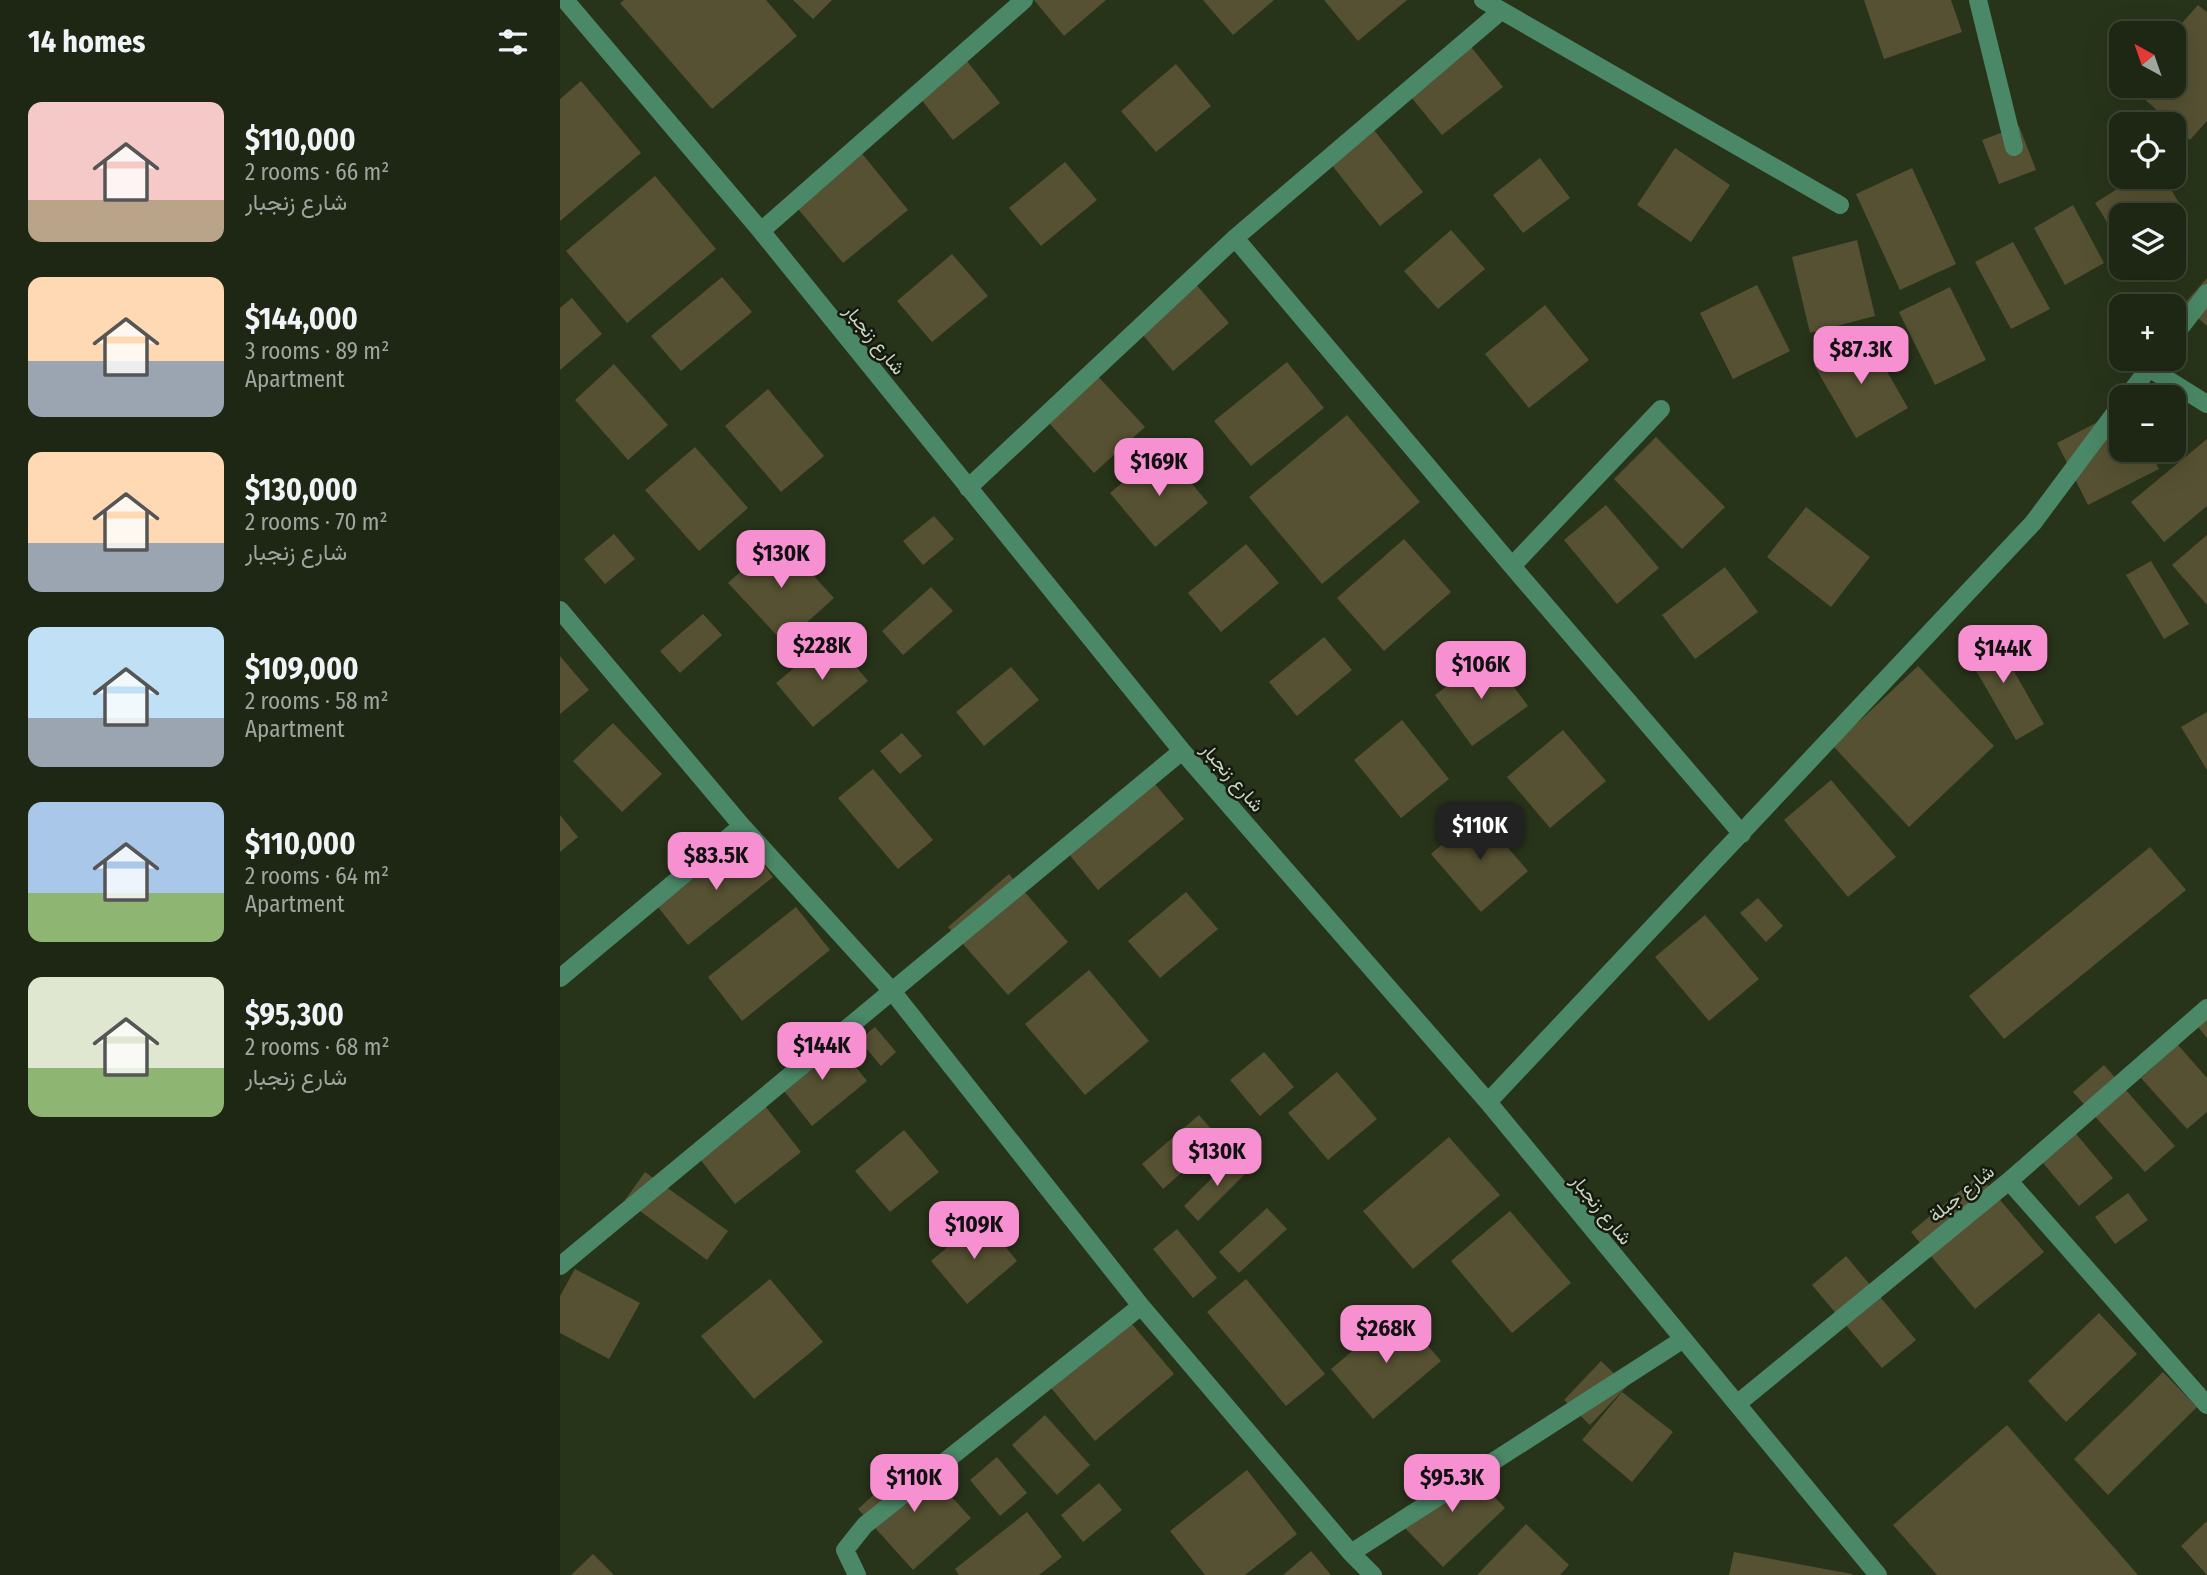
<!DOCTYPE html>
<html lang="en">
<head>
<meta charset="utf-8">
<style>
	:root { --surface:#1e2714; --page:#262f1d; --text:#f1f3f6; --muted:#a1a5a0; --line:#3c4434; --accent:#f690d0 }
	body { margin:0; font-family:"Fira Sans Condensed",Vazirmatn,sans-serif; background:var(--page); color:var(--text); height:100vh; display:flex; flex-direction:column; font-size:26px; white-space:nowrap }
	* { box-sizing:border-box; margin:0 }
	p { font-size:23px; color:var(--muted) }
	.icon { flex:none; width:38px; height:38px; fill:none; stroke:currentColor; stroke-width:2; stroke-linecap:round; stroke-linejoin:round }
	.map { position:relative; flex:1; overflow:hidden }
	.panel { display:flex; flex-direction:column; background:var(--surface); width:560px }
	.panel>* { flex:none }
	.needle { width:46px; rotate:320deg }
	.tools { position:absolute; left:1549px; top:21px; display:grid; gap:14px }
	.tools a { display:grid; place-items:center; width:77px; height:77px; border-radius:14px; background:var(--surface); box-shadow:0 7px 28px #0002,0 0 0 2px var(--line); font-size:35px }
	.price { position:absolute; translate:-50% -60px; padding:0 16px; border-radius:14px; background:var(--accent); color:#111; font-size:23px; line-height:46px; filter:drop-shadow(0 2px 4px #0008) }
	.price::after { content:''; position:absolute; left:50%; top:42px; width:21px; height:16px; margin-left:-10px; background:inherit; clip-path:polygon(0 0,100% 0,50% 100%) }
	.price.selected { background:#222; color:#fff }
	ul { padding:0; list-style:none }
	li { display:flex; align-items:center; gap:21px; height:175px; padding:0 28px }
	li span { display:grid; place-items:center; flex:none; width:196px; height:140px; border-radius:14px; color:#555 }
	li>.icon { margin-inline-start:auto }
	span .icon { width:84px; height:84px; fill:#fffc; stroke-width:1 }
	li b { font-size:30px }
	h2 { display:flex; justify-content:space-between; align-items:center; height:84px; padding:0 28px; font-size:30px }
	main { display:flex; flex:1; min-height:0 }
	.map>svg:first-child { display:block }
</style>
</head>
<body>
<main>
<section class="panel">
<h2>14 homes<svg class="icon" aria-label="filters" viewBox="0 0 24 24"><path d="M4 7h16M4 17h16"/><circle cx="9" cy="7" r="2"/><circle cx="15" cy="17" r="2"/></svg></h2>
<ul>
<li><span style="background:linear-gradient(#f6c9c9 70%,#b9a48a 0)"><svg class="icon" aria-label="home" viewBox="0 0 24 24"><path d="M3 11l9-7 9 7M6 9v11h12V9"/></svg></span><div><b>$110,000</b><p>2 rooms · 66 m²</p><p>شارع زنجبار</p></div></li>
<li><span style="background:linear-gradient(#ffd9b3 60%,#9aa5b1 0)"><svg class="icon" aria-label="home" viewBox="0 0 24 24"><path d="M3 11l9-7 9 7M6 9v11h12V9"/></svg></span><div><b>$144,000</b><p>3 rooms · 89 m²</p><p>Apartment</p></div></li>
<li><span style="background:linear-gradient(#ffd9b3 65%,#9aa5b1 0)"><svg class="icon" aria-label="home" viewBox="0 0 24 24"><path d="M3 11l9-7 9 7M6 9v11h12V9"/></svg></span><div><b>$130,000</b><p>2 rooms · 70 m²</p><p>شارع زنجبار</p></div></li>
<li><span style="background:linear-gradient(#bfe0f5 65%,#9aa5b1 0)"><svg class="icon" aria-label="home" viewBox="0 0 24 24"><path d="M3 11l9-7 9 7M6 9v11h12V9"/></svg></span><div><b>$109,000</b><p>2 rooms · 58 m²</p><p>Apartment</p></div></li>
<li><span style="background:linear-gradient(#a9c7e8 65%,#8fb573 0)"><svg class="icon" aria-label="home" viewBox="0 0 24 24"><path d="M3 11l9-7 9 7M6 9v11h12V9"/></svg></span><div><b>$110,000</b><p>2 rooms · 64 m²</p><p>Apartment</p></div></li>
<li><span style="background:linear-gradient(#dfe7d0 65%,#8fb573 0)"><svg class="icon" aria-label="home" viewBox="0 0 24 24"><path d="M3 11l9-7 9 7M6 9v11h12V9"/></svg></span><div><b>$95,300</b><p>2 rooms · 68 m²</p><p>شارع زنجبار</p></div></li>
</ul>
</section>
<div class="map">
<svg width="1647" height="1575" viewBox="0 0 1647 1575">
	<rect width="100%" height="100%" fill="#28341a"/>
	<path fill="#565132" d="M64,0h142l31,36 -85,73 -92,-106z
		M233,0h39l-19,19z
		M474,0h72l-42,36z
		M643,0h71l-41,35z
		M764,0h83l-49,41z
		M1304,0h87l11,32 -78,27z
		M1638,5l9,7v109l-17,19 -60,-54h44v-54z
		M908,43l35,44 -61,48 -35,-43z
		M403,56l37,47 -47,37 -36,-46z
		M616,64l35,42 -55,46 -35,-41z
		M21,81l60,72 -81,68v-122z
		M810,125l53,67 -43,34 -53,-67z
		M1459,126l17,44 -37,14 -17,-44z
		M295,145l53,65 -65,53 -54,-65z
		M1115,148l55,37 -39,57 -54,-37z
		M980,158l30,40 -47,35 -30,-38z
		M505,162l32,38 -56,46 -32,-38z
		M1352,168l44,96 -56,26 -44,-96z
		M95,176l61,73 -89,74 -61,-72z
		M1576,177h27l20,32 -9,6h-53v29l-26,-41z
		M1513,205l31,58 -39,22 -31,-57z
		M891,230l34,39 -47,40 -34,-38z
		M1297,240l18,76 -65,17 -18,-76z
		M1453,242l37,67 -39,20 -36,-67z
		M392,254l36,42 -56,46 -35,-41z
		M629,276l40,47 -56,48 -40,-48z
		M162,277l30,35 -71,59 -30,-35z
		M1647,278v48l-24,-21z
		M1197,285l33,66 -57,28 -33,-66z
		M1390,287l36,73 -51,25 -36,-73z
		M12,298l30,36 -42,36v-62z
		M985,305l44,55 -60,48 -44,-54z
		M1306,335l42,73 -52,30 -42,-73z
		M727,362l37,46 -73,58 -37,-45z
		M54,364l54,61 -40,35 -53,-60z
		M532,370l53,57 -51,46 -52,-58z
		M208,389l56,67 -43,36 -56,-66z
		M1561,410v40h28l10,19 -71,36 -31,-62z
		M787,415l73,87 -98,82 -73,-87z
		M1096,437l69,70 -43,42 -68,-70z
		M1647,439v67l-43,36 -33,-40z
		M135,447l53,61 -49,43 -54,-61z
		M603,449l45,54 -53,44 -45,-54z
		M1046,505l53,63 -42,36 -53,-64z
		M1246,507l64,50 -39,50 -64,-50z
		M374,516l20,23 -31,26 -20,-24z
		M54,534l21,25 -30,25 -21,-25z
		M1647,535v70l-35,-40z
		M218,537l56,61 -50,45 -56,-60z
		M844,539l47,53 -67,59 -47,-53z
		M686,544l33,39 -58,49 -33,-39z
		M1591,561l38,63 -25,15 -38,-64z
		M1165,567l33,45 -63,47 -33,-44z
		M371,587l22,24 -50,44 -21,-24z
		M143,614l19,21 -42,38 -20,-22z
		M1430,629l54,95 -28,16 -54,-94z
		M271,637l37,44 -55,46 -37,-44z
		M764,637l28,33 -55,46 -28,-34z
		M930,655l38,51 -56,40 -37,-51z
		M0,656l29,34 -29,24z
		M1358,666l76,80 -85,81 -76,-81z
		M451,667l28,33 -55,46 -28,-34z
		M1647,712v58l-26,-43z
		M842,720l47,59 -48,39 -47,-58z
		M53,723l49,51 -40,38 -49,-51z
		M1003,730l43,51 -56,47 -43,-51z
		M342,733l20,23 -22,18 -20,-23z
		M313,769l60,71 -35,29 -60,-71z
		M586,773l38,46 -86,71 -38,-47z
		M1271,780l65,77 -48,40 -64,-77z
		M918,813l50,58 -47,41 -50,-58z
		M0,815l18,22 -18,15z
		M183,839l30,38 -85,68 -30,-38z
		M1590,847l36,43 -182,149 -35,-43z
		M449,874l59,68 -60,53 -60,-68z
		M626,892l32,37 -58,49 -32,-37z
		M1198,898l25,28 -17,16 -26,-29z
		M236,907l34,43 -88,71 -34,-44z
		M1145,915l54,64 -50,42 -54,-64z
		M529,970l60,71 -64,54 -60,-71z
		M1647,1012v26l-13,-16z
		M315,1027l21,25 -15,14 -22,-26z
		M272,1037l35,44 -55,45 -35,-44z
		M1618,1045l29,33v34l-20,17 -46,-51z
		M704,1052l30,35 -34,29 -30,-36z
		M1544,1065l71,81 -30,26 -72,-80z
		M777,1072l40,47 -49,41 -40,-47z
		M202,1102l39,50 -66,52 -39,-50z
		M639,1115l21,24 -57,50 -21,-25z
		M1507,1123l46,55 -34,28 -46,-55z
		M344,1130l35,42 -49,40 -35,-41z
		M889,1137l51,58 -87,74 -50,-58z
		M676,1154l14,15 -52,52 -14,-15z
		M85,1172l83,59 -21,29 -82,-60z
		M1419,1175l65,77 -69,57 -64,-77z
		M1568,1193l20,27 -33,24 -20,-27z
		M707,1208l20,21 -48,44 -20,-21z
		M950,1211l61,72 -59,50 -61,-72z
		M422,1218l35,43 -50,43 -36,-43z
		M617,1229l40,49 -24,20 -40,-49z
		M1286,1256l70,84 -34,28 -70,-83z
		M15,1269l65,34 -31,56 -49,-26v-37z
		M210,1279l53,63 -69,57 -53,-63z
		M686,1279l79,95 -39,32 -79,-94z
		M561,1311l53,63 -79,67 -53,-64z
		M839,1312l42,49 -68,58 -42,-50z
		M1539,1313l38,41 -71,68 -38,-41z
		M1041,1361l26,25 -37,39 -26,-25z
		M1603,1372l34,35 -89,88 -34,-36z
		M1062,1392l51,40 -41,50 -50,-42z
		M485,1415l45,50 -33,30 -45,-50z
		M1447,1425l131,150h-201l-44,-50z
		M355,1457l56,61 -58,52 -55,-61z
		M437,1457l30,36 -27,23 -30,-36z
		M900,1461l45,47 -62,59 -45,-46z
		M687,1470l50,64 -52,41h-40l-35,-44z
		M539,1483l23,27 -39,32 -22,-27z
		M467,1512l35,45 -23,18h-80l-4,-6z
		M1647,1521v54l-26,-29z
		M966,1524l43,41 -9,10h-83z
		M751,1551l20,24h-48z
		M1174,1552l118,22v1h-123z
		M33,1554l21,21h-43z"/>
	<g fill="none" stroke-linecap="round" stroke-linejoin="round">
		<path stroke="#4a8867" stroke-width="18" d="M5,0l196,231 421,520 306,351 390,473
			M923,0l357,205
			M1418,0l36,147
			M201,231l263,-231
			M675,238l277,328 230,268
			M1614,336l33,-43
			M1589,368l58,36
			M1567,397l29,-38
			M408,488l267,-250 266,-227
			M952,566l149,-157
			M0,610l182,216 150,165 249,315 210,247 22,22
			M0,978l182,-152
			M928,1102l545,-579 88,-118
			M1449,1181l198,224
			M0,1266l622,-515
			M1177,1404l272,-223 198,-173
			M791,1553l331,-213
			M297,1575l-12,-25 20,-25 276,-219"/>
	</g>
	<g text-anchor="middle" stroke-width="5" stroke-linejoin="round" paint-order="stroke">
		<g font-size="19" fill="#ccd4c4" stroke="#141a0e">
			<text transform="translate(315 339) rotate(51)" y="7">شارع زنجبار</text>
			<text transform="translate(673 777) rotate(49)" y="7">شارع زنجبار</text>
			<text transform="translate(1401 1193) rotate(-39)" y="7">شارع جبلة</text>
			<text transform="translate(1042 1209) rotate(51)" y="7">شارع زنجبار</text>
		</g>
	</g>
</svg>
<div class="tools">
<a><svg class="needle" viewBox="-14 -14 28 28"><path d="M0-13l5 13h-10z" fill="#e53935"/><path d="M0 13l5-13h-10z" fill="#a1a5a0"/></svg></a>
<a><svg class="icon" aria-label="locate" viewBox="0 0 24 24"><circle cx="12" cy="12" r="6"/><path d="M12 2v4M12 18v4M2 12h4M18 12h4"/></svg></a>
<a><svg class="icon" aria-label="layers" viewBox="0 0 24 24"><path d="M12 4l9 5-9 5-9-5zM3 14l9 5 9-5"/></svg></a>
<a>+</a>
<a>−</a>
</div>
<b class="price" style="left:1301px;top:386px">$87.3K</b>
<b class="price" style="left:599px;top:498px">$169K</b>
<b class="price" style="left:221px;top:590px">$130K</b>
<b class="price" style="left:262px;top:682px">$228K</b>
<b class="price" style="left:1443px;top:685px">$144K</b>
<b class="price" style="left:921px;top:701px">$106K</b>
<b class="price selected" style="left:920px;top:862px">$110K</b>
<b class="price" style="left:156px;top:892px">$83.5K</b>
<b class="price" style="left:262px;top:1082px">$144K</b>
<b class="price" style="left:657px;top:1188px">$130K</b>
<b class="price" style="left:414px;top:1261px">$109K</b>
<b class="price" style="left:826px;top:1365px">$268K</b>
<b class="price" style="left:354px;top:1514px">$110K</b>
<b class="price" style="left:892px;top:1514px">$95.3K</b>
</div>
</main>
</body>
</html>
